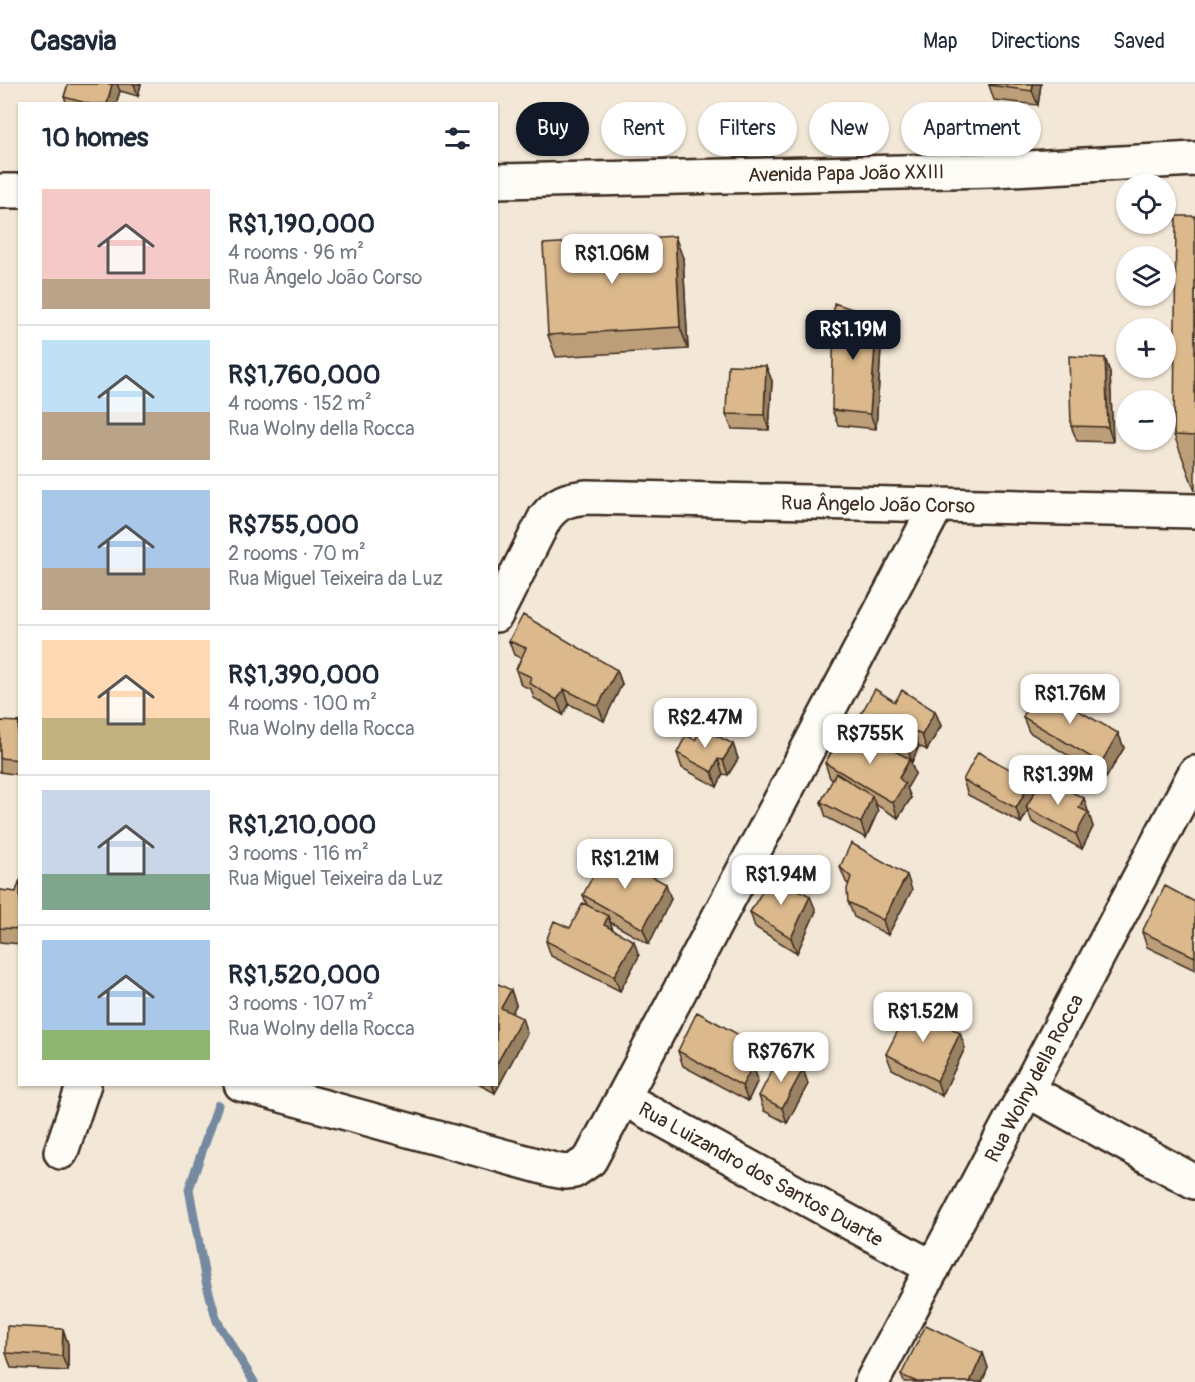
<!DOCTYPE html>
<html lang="en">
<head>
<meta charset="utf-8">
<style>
	:root { --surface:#fff; --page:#f2f2f3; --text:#1f2937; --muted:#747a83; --line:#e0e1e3; --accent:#111827 }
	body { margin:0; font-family:Pangolin,sans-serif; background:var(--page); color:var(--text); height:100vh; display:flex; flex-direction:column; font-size:22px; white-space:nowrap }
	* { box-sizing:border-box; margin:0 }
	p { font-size:20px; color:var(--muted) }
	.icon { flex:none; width:33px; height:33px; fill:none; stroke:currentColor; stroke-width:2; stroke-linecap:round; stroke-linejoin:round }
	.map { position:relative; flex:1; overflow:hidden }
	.details { position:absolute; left:18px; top:18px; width:480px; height:984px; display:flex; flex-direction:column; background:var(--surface); border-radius:0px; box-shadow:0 2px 4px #0004 }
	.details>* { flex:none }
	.guide { position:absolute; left:516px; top:18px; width:570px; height:54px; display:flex; gap:12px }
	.controls { position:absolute; left:1116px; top:90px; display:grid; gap:12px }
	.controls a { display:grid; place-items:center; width:60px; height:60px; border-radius:50%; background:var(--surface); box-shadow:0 2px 4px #0004; font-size:30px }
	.price { position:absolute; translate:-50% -51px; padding:0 14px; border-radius:12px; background:#fff; color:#222; font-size:20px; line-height:39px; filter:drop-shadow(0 2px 3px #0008) }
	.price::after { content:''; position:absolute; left:50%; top:36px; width:18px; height:14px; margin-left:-9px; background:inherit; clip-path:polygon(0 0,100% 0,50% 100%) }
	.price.active { background:var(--accent); color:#fff }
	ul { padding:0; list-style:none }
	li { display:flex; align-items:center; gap:18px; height:150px; padding:0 24px }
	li+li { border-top:2px solid var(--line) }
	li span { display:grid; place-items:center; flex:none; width:168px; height:120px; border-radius:0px; color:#555 }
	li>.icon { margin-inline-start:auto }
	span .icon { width:72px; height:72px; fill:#fffc; stroke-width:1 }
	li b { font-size:26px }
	h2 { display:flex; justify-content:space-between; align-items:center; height:72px; padding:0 24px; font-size:26px }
	.tag { padding:0 21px; border-radius:27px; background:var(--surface); box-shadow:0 2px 4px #0004; font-size:21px; line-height:54px }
	.tag.active { background:var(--accent); color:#fff }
	header { display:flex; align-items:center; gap:36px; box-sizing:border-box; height:84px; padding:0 30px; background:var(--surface); border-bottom:2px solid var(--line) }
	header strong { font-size:28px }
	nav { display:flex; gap:33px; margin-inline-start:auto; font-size:21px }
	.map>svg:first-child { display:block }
</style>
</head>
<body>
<header>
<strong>Casavia</strong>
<nav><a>Map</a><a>Directions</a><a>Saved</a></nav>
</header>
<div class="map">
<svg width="1195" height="1298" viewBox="0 0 1195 1298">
	<rect width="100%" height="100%" fill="#f3e8d7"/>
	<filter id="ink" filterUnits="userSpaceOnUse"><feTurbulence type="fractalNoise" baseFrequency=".0167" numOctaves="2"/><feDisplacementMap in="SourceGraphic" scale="12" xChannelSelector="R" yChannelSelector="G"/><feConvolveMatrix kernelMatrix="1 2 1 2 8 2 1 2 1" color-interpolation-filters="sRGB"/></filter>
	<g filter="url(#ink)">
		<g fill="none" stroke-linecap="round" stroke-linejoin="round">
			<path stroke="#758aa0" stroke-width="9" d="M218,1021l-29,84 17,93 11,39 37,61"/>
			<g stroke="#3b2a1e" stroke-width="38">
				<path id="minor" d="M496,531l49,-97c12,-16 22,-19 42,-21l608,14
					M241,1000l313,86 11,2 9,-1 16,-11 33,-62 310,170
					M1027,1006l168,92
					M623,1014l314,-593
					M61,1068l23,-68
					M872,1298l323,-609"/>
			</g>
			<g stroke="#3b2a1e" stroke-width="38">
				<path id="secondary" d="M496,97l497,-11 202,-11
					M0,107h20"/>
			</g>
			<use href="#minor" stroke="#fdfcf7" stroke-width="33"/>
			<use href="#secondary" stroke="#fdfcf7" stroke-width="33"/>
		</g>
		<path fill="#bc9f79" stroke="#3b2a1e" stroke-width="1.5" d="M68,0h73l-3,12 -18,-5 -4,13h-49l-3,-7z
			M1041,0l-3,21 -44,-5 -5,-15z
			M1195,132v275l-21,-56z
			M683,174l5,91 -132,8 -8,-22z
			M881,264l-5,81 -38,-4 -6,-15z
			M1105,274l5,15 3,69 -36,-1 -6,-15z
			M766,282l6,15 -3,49 -37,-1 -6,-15z
			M509,557l108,29 5,14 -18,37 -35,-17 -6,11 -29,-17 -3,-9 -10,-4 -5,-15 5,-12 -7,-3z
			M895,618l40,9 6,15 -14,24 -8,-4 -7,16 -2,-1 5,13 -8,14 4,10 -13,20 -23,-14 3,7 -12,27 -40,-21 -5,-15 12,-22 -3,-2 -5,-15 21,-15 16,-15 -5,-12z
			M1023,633l95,16 6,15 -18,30 -77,-46z
			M0,637l20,2v52l-20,-3z
			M695,656l38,4 5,15 -10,16 -5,-1 -6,13 -35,-19 -5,-15z
			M963,696l69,1 3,10 55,22 -1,2 4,12 -11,22 -50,-27 -4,-11 -7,12 -53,-28z
			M840,783l72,23 -24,45 -34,-18 -6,-15 1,-17 -3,-3z
			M20,796v64l-20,-2v-52l16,2z
			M583,811l88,4 -22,45 -39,-22 3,8 26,26 -19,35 -69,-35 -5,-15 24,-13 17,-23z
			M1195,818v68l-48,-23 -5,-15z
			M816,827l-19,42 -42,-26 -5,-15z
			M511,906l5,15 -4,8 15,20 -32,60 -17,-9h18z
			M965,964l-23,48 -50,-27 -6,-15z
			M678,967l80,6 -6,8 6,15 -10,21 -65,-35z
			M803,985l5,15 -21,39 -23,-12 -5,-15z
			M63,1245l5,15v27l-57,-3 -5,-15z
			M983,1269l5,15 -6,14h-78l-3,-7z"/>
		<path fill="#998263" stroke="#3b2a1e" stroke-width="1.5" d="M112,0h5l3,7 -4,13h-9z
			M134,0h7l-3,12z
			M1033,0h8l-3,21 -6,-14z
			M675,152l8,22 5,91 -8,-22z
			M876,249l5,15 -5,81 -6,-15z
			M1105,274l5,15 3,69 -5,-15z
			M766,282l6,15 -3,49 -5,-15z
			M617,586l5,14 -18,37 -6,-15z
			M564,605l5,15 -6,11 -6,-15z
			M935,627l6,15 -14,24 -5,-15z
			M19,638l1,1v26l-3,-7z
			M914,647l5,15 -7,16 -5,-15z
			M1118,649l6,15 -18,30 -5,-15z
			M733,660l5,15 -10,16 -5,-15z
			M718,675l5,15 -6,13 -5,-15z
			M910,675l5,15 -8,14 4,10 -13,20 -5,-15 6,-25z
			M1032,697l5,15 -11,11 2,4 -7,12 -5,-15z
			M872,712l6,15 -12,27 -5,-15z
			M1084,714l9,29 -11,22 -6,-15 3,-26z
			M907,791l5,15 -24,45 -5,-15z
			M666,800l5,15 -22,45 -6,-15z
			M810,812l6,15 -19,42 -6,-15z
			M608,832l5,14 -9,-5z
			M634,857l5,15 -19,35 -6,-15z
			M511,906l5,15 -9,18 -6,-15z
			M522,934l5,15 -32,60 -3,-9h4v-19z
			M960,949l5,15 -23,48 -5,-15z
			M752,958l6,15 -13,18 -5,-15z
			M753,981l5,15 -10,21 -6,-15z
			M803,985l5,15 -21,39 -5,-15z
			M63,1245l5,15v27l-6,-15z
			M983,1269l5,15 -6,14h-12z"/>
		<path fill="#dbb98d" stroke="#3b2a1e" stroke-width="1.5" d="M68,0h44l-5,20h-17l-26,-7z
			M989,0h44l-1,7 -43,-6z
			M1176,132h19v220l-21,-1z
			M675,152l5,91 -132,8 -5,-91z
			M834,219l24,8 13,10 5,12 -6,81 -38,-4z
			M1069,272l36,2 3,69 -37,-1z
			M728,281l38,1 -2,49 -38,-1z
			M523,531l94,55 -19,36 -34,-17 -7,11 -28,-17 2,-6 -15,-7 10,-22 -17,-7z
			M1037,603l81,46 -17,30 -78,-46z
			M875,605l20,13 7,-12 33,21 -13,24 -8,-4 -7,16 -50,-26z
			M0,637l19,1 -2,20h3v18l-20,-2z
			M702,644l31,16 -10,16 -5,-1 -6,13 -35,-19 9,-18 9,5z
			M855,646l55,29 -11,19 6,6 -12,19 -68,-40 13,-22 8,7z
			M978,668l54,29 -16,27 -53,-28z
			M836,689l36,23 -11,27 -40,-21z
			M1043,694l41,20 -5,10 9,4 -12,22 -50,-27z
			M851,759l56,32 -24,45 -35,-18 -1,-13 4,-12 -11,-10z
			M606,767l60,33 -23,45 -60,-34z
			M772,791l38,21 -19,42 -41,-26z
			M20,796v49l-20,-1v-38l16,2z
			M1165,802l30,16v55l-53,-25z
			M583,819l25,13 -4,9 30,16 -20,35 -68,-35 8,-20 16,7z
			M496,899l15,7 -10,18 21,10 -26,47z
			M911,921l49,28 -23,48 -51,-27z
			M697,928l55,30 -12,18 13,5 -11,21 -64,-35z
			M778,975l25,10 -21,39 -23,-12z
			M926,1241l57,28 -13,29h-53l-16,-7z
			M7,1242l56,3 -1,27 -56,-3z"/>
	</g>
	<g text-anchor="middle" stroke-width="4.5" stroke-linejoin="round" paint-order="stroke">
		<g font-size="20" fill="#3b2a1e" stroke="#fdfcf7">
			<text transform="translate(846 89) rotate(-1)" y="7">Avenida Papa João XXIII</text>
			<text transform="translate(878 420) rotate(1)" y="7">Rua Ângelo João Corso</text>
			<text transform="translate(1034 994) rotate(-62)" y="7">Rua Wolny della Rocca</text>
			<text transform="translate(761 1090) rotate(29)" y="7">Rua Luizandro dos Santos Duarte</text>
		</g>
	</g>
</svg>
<div class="controls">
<a><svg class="icon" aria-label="locate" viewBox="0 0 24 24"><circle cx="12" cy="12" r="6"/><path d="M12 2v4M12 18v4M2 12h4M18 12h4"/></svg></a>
<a><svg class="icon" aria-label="layers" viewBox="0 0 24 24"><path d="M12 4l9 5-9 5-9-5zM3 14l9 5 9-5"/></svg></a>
<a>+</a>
<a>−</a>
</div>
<b class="price" style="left:612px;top:201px">R$1.06M</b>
<b class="price active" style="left:853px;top:277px">R$1.19M</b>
<b class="price" style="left:1070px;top:641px">R$1.76M</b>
<b class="price" style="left:705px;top:665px">R$2.47M</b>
<b class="price" style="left:870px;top:681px">R$755K</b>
<b class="price" style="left:1058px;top:722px">R$1.39M</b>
<b class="price" style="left:625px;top:806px">R$1.21M</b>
<b class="price" style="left:781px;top:822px">R$1.94M</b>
<b class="price" style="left:923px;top:959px">R$1.52M</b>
<b class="price" style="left:781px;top:999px">R$767K</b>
<div class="guide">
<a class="tag active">Buy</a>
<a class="tag">Rent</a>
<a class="tag">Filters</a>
<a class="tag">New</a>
<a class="tag">Apartment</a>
</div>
<section class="details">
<h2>10 homes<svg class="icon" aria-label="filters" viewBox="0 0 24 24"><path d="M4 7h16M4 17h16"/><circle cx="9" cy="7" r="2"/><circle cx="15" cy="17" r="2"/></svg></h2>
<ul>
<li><span style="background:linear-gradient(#f6c9c9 75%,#b9a48a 0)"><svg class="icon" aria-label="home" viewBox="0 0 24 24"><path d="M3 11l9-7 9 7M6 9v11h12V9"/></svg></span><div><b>R$1,190,000</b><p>4 rooms · 96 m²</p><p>Rua Ângelo João Corso</p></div></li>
<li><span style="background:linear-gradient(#bfe0f5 60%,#b9a48a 0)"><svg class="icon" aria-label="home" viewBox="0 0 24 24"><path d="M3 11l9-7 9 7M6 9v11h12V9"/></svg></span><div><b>R$1,760,000</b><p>4 rooms · 152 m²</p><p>Rua Wolny della Rocca</p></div></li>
<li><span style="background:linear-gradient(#a9c7e8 65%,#b9a48a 0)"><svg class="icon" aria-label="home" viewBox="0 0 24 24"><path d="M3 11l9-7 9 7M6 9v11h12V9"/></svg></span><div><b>R$755,000</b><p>2 rooms · 70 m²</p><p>Rua Miguel Teixeira da Luz</p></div></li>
<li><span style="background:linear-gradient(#ffd9b3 65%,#c2b280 0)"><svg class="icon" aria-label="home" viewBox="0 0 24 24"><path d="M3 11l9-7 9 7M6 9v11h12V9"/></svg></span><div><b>R$1,390,000</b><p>4 rooms · 100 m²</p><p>Rua Wolny della Rocca</p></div></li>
<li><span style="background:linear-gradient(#c9d6e8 70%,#7fa58c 0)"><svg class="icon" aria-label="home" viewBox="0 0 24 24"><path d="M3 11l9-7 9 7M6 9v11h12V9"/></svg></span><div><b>R$1,210,000</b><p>3 rooms · 116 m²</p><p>Rua Miguel Teixeira da Luz</p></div></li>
<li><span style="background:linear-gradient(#a9c7e8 75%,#8fb573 0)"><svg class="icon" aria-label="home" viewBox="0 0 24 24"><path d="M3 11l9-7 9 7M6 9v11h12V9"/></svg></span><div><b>R$1,520,000</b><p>3 rooms · 107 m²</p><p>Rua Wolny della Rocca</p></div></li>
</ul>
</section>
</div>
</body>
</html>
